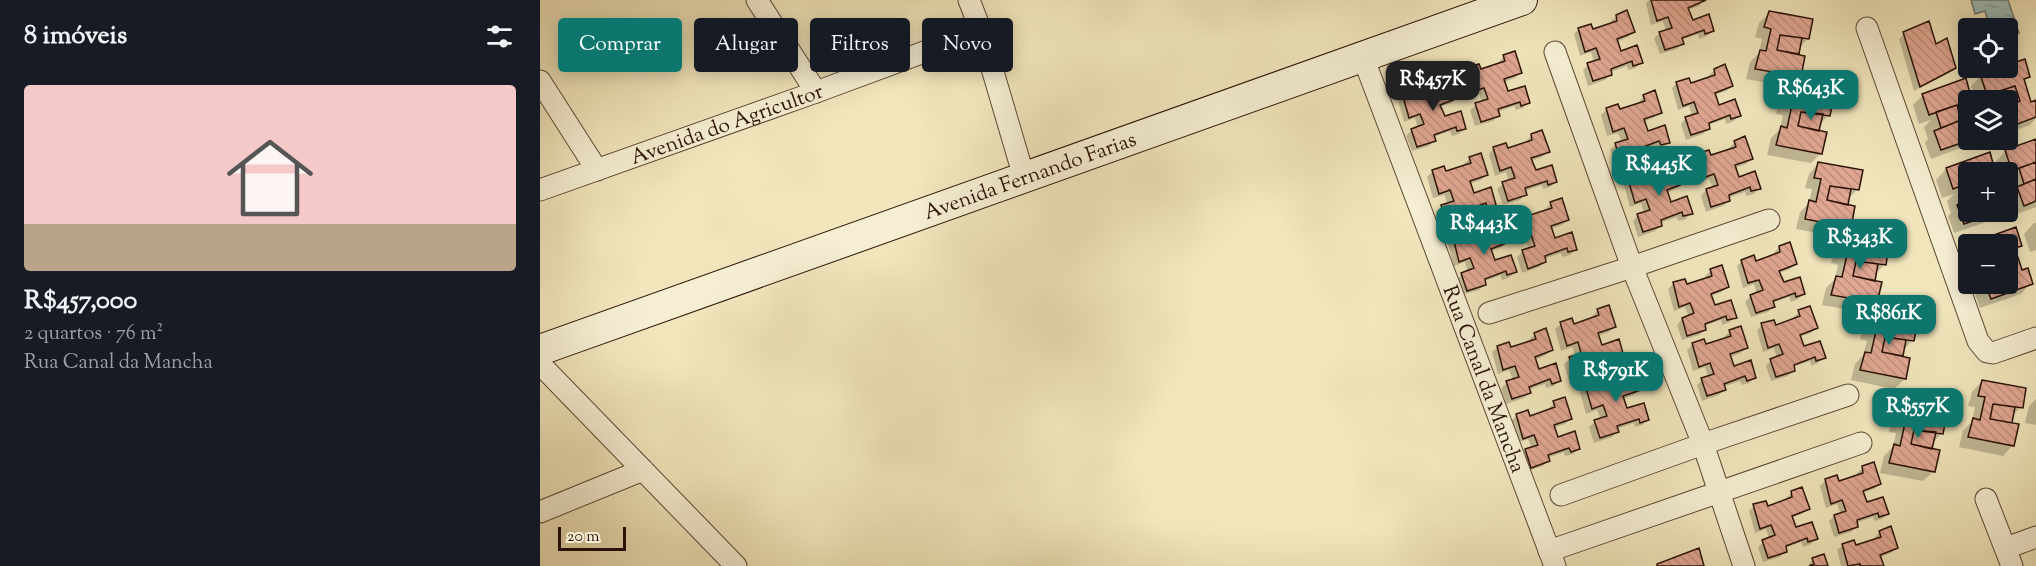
<!DOCTYPE html>
<html lang="pt">
<head>
<meta charset="utf-8">
<style>
	:root { --surface:#171b24; --page:#242831; --text:#f1f3f6; --muted:#9ea1a6; --accent:#0f766e }
	body { margin:0; font-family:"Sorts Mill Goudy",serif; background:var(--page); color:var(--text); height:100vh; display:flex; flex-direction:column; font-size:22px; white-space:nowrap }
	* { box-sizing:border-box; margin:0 }
	p { font-size:20px; color:var(--muted) }
	.icon { flex:none; width:33px; height:33px; fill:none; stroke:currentColor; stroke-width:2; stroke-linecap:round; stroke-linejoin:round }
	.map { position:relative; flex:1; overflow:hidden }
	.side { display:flex; flex-direction:column; background:var(--surface); width:540px }
	.side>* { flex:none }
	.guide { position:absolute; left:18px; top:18px; width:570px; height:54px; display:flex; gap:12px }
	.fabs { position:absolute; left:1418px; top:18px; display:grid; gap:12px }
	.fabs a { display:grid; place-items:center; width:60px; height:60px; border-radius:6px; background:var(--surface); box-shadow:0 3px 15px #0003; font-size:30px }
	.scale { position:absolute; left:18px; bottom:15px; width:68px; box-sizing:border-box; padding-left:6px; border:3px solid #2b1207; border-top:0; font-size:16px; line-height:21px; white-space:nowrap; color:#2b1207; -webkit-text-stroke:4px #f5eed3; paint-order:stroke }
	.price { position:absolute; translate:-50% -51px; padding:0 14px; border-radius:12px; background:var(--accent); color:#fff; font-size:20px; line-height:39px; filter:drop-shadow(0 2px 3px #0008) }
	.price::after { content:''; position:absolute; left:50%; top:36px; width:18px; height:14px; margin-left:-9px; background:inherit; clip-path:polygon(0 0,100% 0,50% 100%) }
	.price.active { background:#222; color:#fff }
	ul { padding:0; list-style:none }
	li { display:grid; align-content:center; gap:12px; height:318px; padding:0 24px }
	li span { display:grid; place-items:center; height:186px; border-radius:6px; color:#555 }
	li>.icon { margin-inline-start:auto }
	span .icon { width:108px; height:108px; fill:#fffc; stroke-width:1 }
	li b { font-size:26px }
	h2 { display:flex; justify-content:space-between; align-items:center; height:72px; padding:0 24px; font-size:26px }
	.tag { padding:0 21px; border-radius:6px; background:var(--surface); box-shadow:0 3px 15px #0003; font-size:21px; line-height:54px }
	.tag.active { background:var(--accent); color:#fff }
	main { display:flex; flex:1; min-height:0 }
	.map>svg:first-child { display:block }
</style>
</head>
<body>
<main>
<section class="side">
<h2>8 imóveis<svg class="icon" aria-label="filters" viewBox="0 0 24 24"><path d="M4 7h16M4 17h16"/><circle cx="9" cy="7" r="2"/><circle cx="15" cy="17" r="2"/></svg></h2>
<ul>
<li><span style="background:linear-gradient(#f6c9c9 75%,#b9a48a 0)"><svg class="icon" aria-label="home" viewBox="0 0 24 24"><path d="M3 11l9-7 9 7M6 9v11h12V9"/></svg></span><div><b>R$457,000</b><p>2 quartos · 76 m²</p><p>Rua Canal da Mancha</p></div></li>
</ul>
</section>
<div class="map">
<svg width="1496" height="566" viewBox="0 0 1496 566">
	<defs>
		<pattern id="water-ripples" width="26" height="14" patternUnits="userSpaceOnUse" patternTransform="scale(1.5)"><rect width="26" height="14" fill="#9dbdb8"/><path d="M2 4q2-2 4 0t4 0M15 11q2-2 4 0t4 0" fill="none" stroke="#87a19d"/></pattern>
		<pattern id="building-back-hatch" width="6" height="6" patternUnits="userSpaceOnUse" patternTransform="scale(1.5)"><rect width="6" height="6" fill="#e0a792"/><path d="M-1 5l2 2M0 0l6 6M5-1l2 2" fill="none" stroke="#c08f7c"/></pattern>
	</defs>
	<rect width="100%" height="100%" fill="#f0e5bb"/>
	<filter id="stains"><feTurbulence type="fractalNoise" baseFrequency=".00333" numOctaves="4"/><feColorMatrix values="0 0 0 0 .2 0 0 0 0 .09 0 0 0 0 .02 0 0 0 .5 -.17"/></filter>
	<radialGradient id="worn" r=".72"><stop offset=".6" stop-color="#630" stop-opacity="0"/><stop offset="1" stop-color="#630" stop-opacity=".3"/></radialGradient>
	<path fill="url(#water-ripples)" stroke="#6f7971" stroke-width="1.5" d="M1431,0h37l11,33 -12,5v-10h-25l7,-3 -4,-14 -10,3z"/>
	<path fill="#0003" fill-rule="evenodd" d="M1109,0h55l-5,6 -11,4 4,11 21,10 -6,5 -8,3 -1,-5 -17,6 1,3 -5,6 -17,5 -6,-16 6,-5 6,-2 -3,-10 -12,4 -5,-22z
		M1229,13l39,26 -10,9 -1,8 3,21 -11,10 -43,-8 4,-17 9,-9 3,-14 -7,-2 4,-14z
		M1077,16l16,16 -5,5 -12,5 4,11 21,9 -5,6 -8,2 -1,-4 -17,6v3l-5,5 -17,6 -5,-16 5,-5 6,-3 -3,-10 -11,4 -6,-22 5,-5 13,2 20,-7 -1,-3z
		M1364,34l50,34 -5,5 -35,18 -15,-52z
		M964,56l17,16 -6,6 -11,4 3,11 22,9 -6,6 -7,2 -2,-4 -17,6 1,3 -5,6 -18,5 -5,-16 6,-5 6,-2 -3,-10 -12,4 -6,-22 6,-6 13,2 19,-6v-3z
		M1467,67l21,10 -5,5 7,22 6,-3v17l-6,7 -23,8v-33h-31l-5,-14 10,-10zM1471,79l6,9 -2,3z
		M1175,70l16,16 -5,5 -12,4 4,12 21,9 -5,5 -8,3 -1,-5 -17,6v4l-5,5 -17,6 -5,-16 5,-6 6,-2 -3,-10 -11,4 -6,-22 5,-5 13,2 20,-7 -1,-3z
		M900,82l17,16 -6,5 -11,4 4,11 21,10 -6,6 -7,2 -2,-5 -17,6 1,3 -5,6 -17,5 -6,-15 6,-6 6,-2 -3,-10 -11,4 -6,-22 5,-5 13,2 19,-7v-3z
		M1250,89l39,26 -10,10 -1,7 3,21 -10,10 -44,-8 4,-17 9,-9 3,-14 -7,-1 4,-14z
		M1383,95l47,1 -5,5 3,11v28h8l-5,4 -40,15 -6,-16 3,-4 -4,-12 7,-7 -12,4 -6,-19z
		M1104,96l16,16 -5,5 -12,5 4,11 21,9 -5,6 -8,2 -1,-4 -17,6 1,3 -5,5 -18,6 -5,-16 6,-6 6,-2 -4,-9 -11,3 -6,-21 6,-6 12,2 20,-7v-2z
		M992,135l16,16 -6,6 -11,4 4,11 21,10 -6,5 -7,2 -1,-4 -17,6v3l-5,6 -17,5 -6,-16 6,-5 6,-2 -3,-10 -11,4 -6,-22 5,-6 13,2 20,-6 -1,-3z
		M1496,141v66l-23,8 -6,-16 4,-4 -4,-13 7,-6 -7,2v-6h-8l-3,-11 10,-10z
		M1195,142l16,16 -5,6 -12,4 4,11 21,9 -5,6 -8,2 -1,-4 -17,6 1,3 -6,5 -17,6 -5,-16 5,-6 7,-2 -4,-9 -11,3 -6,-22 5,-5 13,2 20,-7 -1,-2z
		M1449,154l4,16 -2,2h-23v40h34l-7,7 -41,14 -6,-17 3,-3 -4,-12 7,-7 -12,4 -6,-18 10,-11z
		M930,158l17,16 -6,6 -12,4 4,11 21,9 -5,6 -8,2 -1,-4 -17,6 1,3 -6,5 -17,6 -5,-16 6,-6 6,-2 -4,-9 -11,3 -6,-21 6,-6 13,2 19,-7 -1,-2z
		M1279,163l39,26 -10,10 -1,7 2,21 -10,10 -43,-8 4,-17 9,-9 3,-14 -7,-1 4,-14z
		M1126,167l17,16 -5,5 -12,5 4,11 21,9 -5,6 -8,2 -1,-4 -17,6v3l-5,5 -17,6 -5,-16 5,-6 6,-2 -3,-10 -11,4 -6,-22 5,-5 13,2 20,-7 -1,-3z
		M1011,203l17,16 -6,6 -12,4 4,11 21,9 -5,6 -8,2 -1,-4 -17,6 1,3 -6,5 -17,6 -5,-16 6,-6 6,-2 -4,-9 -11,3 -6,-21 6,-6 13,2 19,-7v-2z
		M1494,223h2v27l-6,2 -6,-18z
		M950,226l17,16 -5,5 -12,4 4,11 21,10 -5,5 -8,3 -1,-5 -17,6 1,3 -6,6 -17,5 -5,-15 5,-6 6,-2 -3,-10 -11,4 -6,-22 5,-5 11,-4 2,6 20,-7 -1,-3z
		M1475,229l5,16 -5,6 6,21 10,11 -10,11 -41,14 -6,-17 4,-3 -2,-4h31v-40h-34z
		M1305,239l42,8 -3,18 -10,10 2,28 -10,10 -44,-8 4,-17 9,-9 3,-14 -7,-2 4,-14z
		M1239,247l17,17 -6,5 -11,4 4,11 21,10 -6,5 -7,3 -2,-5 -17,6 1,3 -5,6 -17,5 -6,-15 6,-6 6,-2 -3,-10 -11,4 -6,-22 5,-5 13,2 20,-7 -1,-3z
		M1428,249v23l-5,-17z
		M1171,271l16,16 -5,5 -12,4 4,11 21,10 -5,5 -8,3 -1,-5 -17,6 1,3 -6,6 -17,5 -5,-15 5,-6 7,-2 -4,-10 -11,4 -6,-22 5,-5 11,-4 2,6 20,-7 -1,-3z
		M1058,310l16,17 -5,5 -12,4 4,11 21,10 -5,5 -8,2 -1,-4 -17,6 1,3 -5,5 -18,6 -5,-16 6,-5 6,-2 -4,-10 -11,4 -6,-22 6,-5 12,1 20,-6v-3z
		M1259,312l17,16 -5,5 -12,4 4,11 21,10 -6,5 -7,3 -1,-5 -17,6v3l-5,6 -17,5 -5,-15 5,-6 6,-2 -3,-10 -11,4 -6,-22 5,-5 13,2 20,-7 -1,-3z
		M1334,315l39,25 -10,10 -3,7 5,22 -11,10 -43,-9 4,-16 8,-9 4,-14 -7,-2 4,-14z
		M1190,331l17,16 -6,6 -11,4 4,11 21,9 -6,6 -7,2 -2,-4 -17,6 1,3 -5,5 -17,6 -5,-16 5,-5 6,-3 -3,-10 -12,4 -6,-21 6,-6 12,2 20,-6v-4z
		M995,334l16,16 -5,5 -11,5 3,11 22,9 -6,6 -8,2 -1,-4 -17,6 1,3 -5,5 -18,6 -5,-16 6,-5 6,-3 -4,-10 -11,4 -6,-22 6,-5 12,2 20,-7v-3z
		M1083,373l17,16 -6,6 -11,4 3,11 22,10 -6,5 -7,2 -1,-4 -18,6 1,3 -5,5 -18,6 -5,-16 6,-5 6,-2 -4,-10 -11,4 -6,-22 6,-6 13,2 19,-6v-3z
		M1442,381l39,26 -10,10 2,28 -10,11 -44,-9 4,-17 9,-8 3,-15 -7,-1 4,-14z
		M1496,399v26l-11,-2 4,-17z
		M1014,403l16,16 -5,5 -12,4 5,11 20,10 -5,5 -8,2 -1,-4 -17,6 1,3 -5,5 -18,6 -5,-16 5,-5 7,-2 -4,-10 -11,4 -6,-22 6,-6 12,2 20,-6v-3z
		M1363,407l39,26 -10,10 2,28 -11,10 -43,-8 4,-17 9,-9 3,-14 -7,-1 4,-14z
		M1323,468l16,16 -5,5 -12,4 4,11 21,10 -5,5 -8,2 -1,-4 -17,6 1,3 -6,6 -17,5 -5,-16 5,-5 7,-2 -4,-10 -11,4 -6,-22 5,-5 11,-4 2,6 20,-7 -1,-3z
		M1252,493l16,16 -6,5 -11,4 4,11 21,10 -5,5 -8,3 -2,-5 -16,6v3l-5,6 -17,5 -5,-15 11,-9 -3,-9 -11,4 -6,-22 5,-5 13,2 20,-7 -1,-3z
		M1340,532l16,16 -5,5 -12,5 3,8h-41l-4,-16 6,-5 13,2 19,-7v-3z
		M1273,559l13,7h-18z"/>
	<path fill="url(#building-back-hatch)" stroke="#2b1207" stroke-width="1.5" d="M1111,0h55l-18,8 5,12 16,-6 5,17 -9,3 -1,-4 -22,8 2,6 -19,6 -6,-18 13,-4 -4,-11 -11,4z
		M1087,10l8,22 -18,7 4,12 16,-6 6,18 -10,3 -1,-5 -21,8 1,6 -19,6 -6,-18 13,-4 -4,-11 -11,4 -7,-24 13,-4 2,5 24,-8 -1,-6z
		M1229,11l44,8 -4,20 -29,-4 -3,15 28,6 -4,21 -46,-8 5,-19 6,1 5,-22 -7,-2z
		M1389,21l7,23 11,-6 9,30 -36,19 -17,-55z
		M1240,35l22,3 -3,16 -22,-4z
		M975,51l7,22 -18,6 4,12 17,-5 5,17 -9,3 -1,-4 -22,7 2,7 -19,6 -6,-19 13,-4 -4,-11 -12,4 -6,-24 13,-4 2,5 24,-8 -2,-6z
		M1485,59l5,18 -6,2 7,23 5,-2v17l-29,11v-22l13,-5 -5,-15 -28,9 -7,-21 20,-6h7v-3z
		M1185,64l8,22 -18,7 4,12 16,-6 6,17 -10,3 -1,-4 -21,8 1,6 -19,6 -6,-18 13,-4 -4,-11 -11,4 -7,-24 13,-4 2,5 24,-8 -1,-6z
		M911,76l7,22 -18,7 5,11 16,-5 5,18 -9,2 -1,-4 -22,8 2,6 -19,6 -6,-18 13,-5 -4,-10 -11,4 -7,-25 13,-3 2,5 24,-8 -2,-7z
		M1426,78l5,19 -6,2 3,8v33h2l-29,10 -7,-19 27,-11 -4,-15 -28,10 -7,-21z
		M1475,86l5,15 -13,5v-6h-10l-3,-7z
		M1249,88l45,8 -4,20 -29,-4 -3,14 29,6 -5,22 -46,-9 5,-19 6,2 5,-23 -6,-1z
		M1115,90l7,23 -18,6 4,12 17,-6 5,18 -9,2 -2,-4 -21,8 2,6 -19,7 -6,-19 13,-4 -4,-11 -11,4 -7,-24 12,-4 2,5 25,-8 -2,-6z
		M1417,105l4,15 -20,8 -5,-16z
		M1261,112l22,2 -4,17 -21,-5z
		M1002,130l8,22 -19,6 5,12 16,-5 5,17 -9,3 -1,-4 -22,7 2,7 -19,6 -6,-19 13,-4 -4,-11 -11,4 -7,-24 13,-4 2,5 24,-8 -1,-6z
		M1205,136l8,23 -18,6 4,12 16,-6 6,18 -10,2 -1,-4 -21,8 1,6 -19,6 -5,-18 12,-4 -4,-11 -11,4 -7,-24 13,-4 2,5 25,-8 -2,-6z
		M1496,139v23l-24,9 -7,-21z
		M1450,152l5,19 -27,1v11l-15,6 -7,-21z
		M941,153l7,22 -18,6 4,12 17,-6 5,18 -9,2 -1,-4 -22,8 1,6 -18,7 -6,-19 13,-4 -4,-11 -11,4 -7,-24 12,-4 2,5 25,-8 -2,-6z
		M1137,161l8,22 -18,7 4,12 16,-6 6,18 -10,2 -1,-4 -21,8 1,6 -19,6 -6,-18 13,-4 -4,-11 -11,4 -7,-24 13,-4 2,5 24,-8 -1,-6z
		M1278,162l45,8 -4,20 -29,-4 -3,14 28,6 -4,22 -46,-9 4,-19 7,2 5,-23 -7,-1z
		M1496,162v17l-12,5 -5,-16z
		M1496,179v22l-12,5 -7,-19z
		M1428,183v18l-3,1 -6,-15z
		M1290,186l21,3 -3,16 -21,-5z
		M1022,198l7,22 -18,6 4,12 17,-6 5,18 -9,2 -1,-4 -22,8 1,6 -18,7 -6,-19 13,-4 -4,-11 -12,4 -6,-24 13,-4 1,5 25,-8 -2,-6z
		M1428,201v11h31l-35,12 -7,-19z
		M962,220l7,22 -18,7 4,11 16,-5 6,17 -10,3 -1,-4 -21,8 1,6 -19,6 -6,-18 13,-5 -4,-10 -11,4 -6,-25 12,-3 2,5 24,-9 -1,-6z
		M1476,227l6,19 -7,2 7,22 6,-2 5,16 -42,15 -6,-15h22v-13l4,-2 -4,-12v-13l-35,-1z
		M1305,237l44,8 -3,20 -30,-4 -3,15 29,6 -5,21 -46,-8 5,-19 6,1 5,-22 -6,-2z
		M1250,242l7,22 -18,7 5,11 16,-5 5,17 -9,3 -1,-4 -22,8 2,6 -19,6 -6,-18 13,-5 -4,-10 -11,3 -7,-23 13,-5 2,6 24,-9 -1,-6z
		M1316,261l22,3 -3,17 -22,-5z
		M1182,265l7,22 -18,7 4,11 16,-5 6,18 -10,2 -1,-4 -21,8 1,6 -19,6 -5,-18 12,-5 -4,-10 -11,4 -6,-25 12,-3 2,5 25,-8 -2,-7z
		M1069,305l7,22 -18,6 4,12 17,-6 5,18 -9,3 -2,-5 -21,8 2,6 -19,7 -6,-19 12,-4 -3,-11 -11,4 -7,-24 12,-4 2,6 25,-9 -2,-6z
		M1270,306l8,22 -18,7 4,11 16,-5 6,17 -10,3 -1,-4 -21,8 1,6 -19,6 -6,-18 13,-5 -4,-10 -11,4 -7,-25 13,-3 2,5 24,-9 -2,-6z
		M1333,313l45,8 -4,20 -29,-4 -3,15 28,6 -4,21 -46,-9 5,-18 6,1 5,-22 -7,-2z
		M1201,326l7,22 -18,6 4,12 17,-6 5,18 -9,3 -2,-5 -21,8 2,6 -19,6 -6,-18 13,-4 -4,-11 -11,4 -7,-24 12,-4 2,5 25,-8 -2,-6z
		M1006,328l7,22 -18,7 4,12 17,-6 5,18 -9,3 -2,-5 -21,8 2,6 -19,6 -6,-18 13,-4 -4,-11 -12,4 -6,-24 12,-4 2,5 25,-8 -2,-6z
		M1345,337l21,3 -3,16 -21,-4z
		M1094,368l7,22 -18,6 4,12 17,-5 5,17 -9,3 -1,-4 -22,7 2,6 -19,6 -6,-18 13,-4 -4,-11 -11,4 -7,-24 13,-4 2,5 24,-8 -2,-6z
		M1442,380l44,8 -3,20 -30,-4 -3,15 29,5 -5,22 -46,-9 5,-19 7,2 5,-23 -7,-1z
		M1025,397l7,22 -18,6 4,12 17,-6 5,18 -9,3 -2,-4 -21,7 2,6 -19,7 -6,-19 13,-4 -4,-10 -11,4 -7,-25 12,-4 2,6 25,-9 -2,-6z
		M1453,404l22,3 -3,16 -22,-4z
		M1362,406l45,8 -4,20 -29,-4 -3,14 29,6 -5,22 -46,-9 5,-19 6,2 5,-23 -7,-1z
		M1374,430l22,2 -4,17 -21,-5z
		M1334,462l7,22 -18,7 4,11 16,-5 6,17 -10,3 -1,-4 -21,7 1,7 -19,6 -5,-18 12,-4 -4,-11 -11,4 -6,-25 12,-4 2,6 24,-8 -1,-7z
		M1262,487l8,22 -18,7 4,11 16,-5 6,17 -10,3 -1,-4 -21,8 1,6 -19,6 -6,-18 13,-5 -4,-10 -11,4 -7,-25 13,-3 2,5 24,-9 -1,-6z
		M1351,526l7,22 -18,7 4,11h-24v-2l-12,2 -6,-22 12,-4 2,5 25,-8 -2,-6z
		M1159,548l5,18h-47v-2z
		M1284,554l4,12h-19l5,-2 -2,-6z"/>
	<g fill="none" stroke-linecap="round" stroke-linejoin="round">
		<g stroke="#5c4734" stroke-width="23">
			<g id="street">
				<path d="M217,0l59,92"/>
				<path d="M429,0l12,31 43,146"/>
				<path d="M1327,28l111,313 9,11 6,1 43,-15"/>
				<path d="M1015,52l77,215 71,177 41,122"/>
				<path id="s1" d="M823,57l192,509"/>
				<path d="M0,81l57,89"/>
				<path id="s2" d="M0,190l276,-98 165,-61"/>
				<path d="M949,313l143,-46 137,-47"/>
				<path d="M0,364l196,202"/>
				<path d="M1021,495l142,-51 145,-49"/>
				<path d="M1446,499l26,67"/>
				<path d="M0,512l103,-42"/>
				<path d="M1466,548l30,-11"/>
				<path d="M1009,551l312,-108"/>
			</g>
		</g>
		<g stroke="#2b1207" stroke-width="32">
			<g id="secondary">
				<path id="s3" d="M0,350l982,-350"/>
			</g>
		</g>
		<use href="#street" stroke="#f5eed3" stroke-width="21"/>
		<use href="#secondary" stroke="#f5eed3" stroke-width="30"/>
	</g>
	<g text-anchor="middle" stroke-width="4.5" stroke-linejoin="round" paint-order="stroke">
		<g font-size="21" fill="#2b1207" stroke="#f5eed3">
			<text dy="7" stroke="none"><textPath href="#s2" startOffset="198">Avenida do Agricultor</textPath></text>
			<text dy="7" stroke="none"><textPath href="#s3" startOffset="520">Avenida Fernando Farias</textPath></text>
			<text dy="7" stroke="none"><textPath href="#s1" startOffset="344">Rua Canal da Mancha</textPath></text>
		</g>
	</g>
	<rect width="100%" height="100%" filter="url(#stains)"/>
	<rect width="100%" height="100%" fill="url(#worn)"/>
</svg>
<div class="fabs">
<a><svg class="icon" aria-label="locate" viewBox="0 0 24 24"><circle cx="12" cy="12" r="6"/><path d="M12 2v4M12 18v4M2 12h4M18 12h4"/></svg></a>
<a><svg class="icon" aria-label="layers" viewBox="0 0 24 24"><path d="M12 4l9 5-9 5-9-5zM3 14l9 5 9-5"/></svg></a>
<a>+</a>
<a>−</a>
</div>
<div class="scale">20 m</div>
<b class="price active" style="left:893px;top:112px">R$457K</b>
<b class="price" style="left:1271px;top:121px">R$643K</b>
<b class="price" style="left:1119px;top:197px">R$445K</b>
<b class="price" style="left:944px;top:256px">R$443K</b>
<b class="price" style="left:1320px;top:270px">R$343K</b>
<b class="price" style="left:1349px;top:346px">R$861K</b>
<b class="price" style="left:1076px;top:403px">R$791K</b>
<b class="price" style="left:1378px;top:439px">R$557K</b>
<div class="guide">
<a class="tag active">Comprar</a>
<a class="tag">Alugar</a>
<a class="tag">Filtros</a>
<a class="tag">Novo</a>
</div>
</div>
</main>
</body>
</html>
